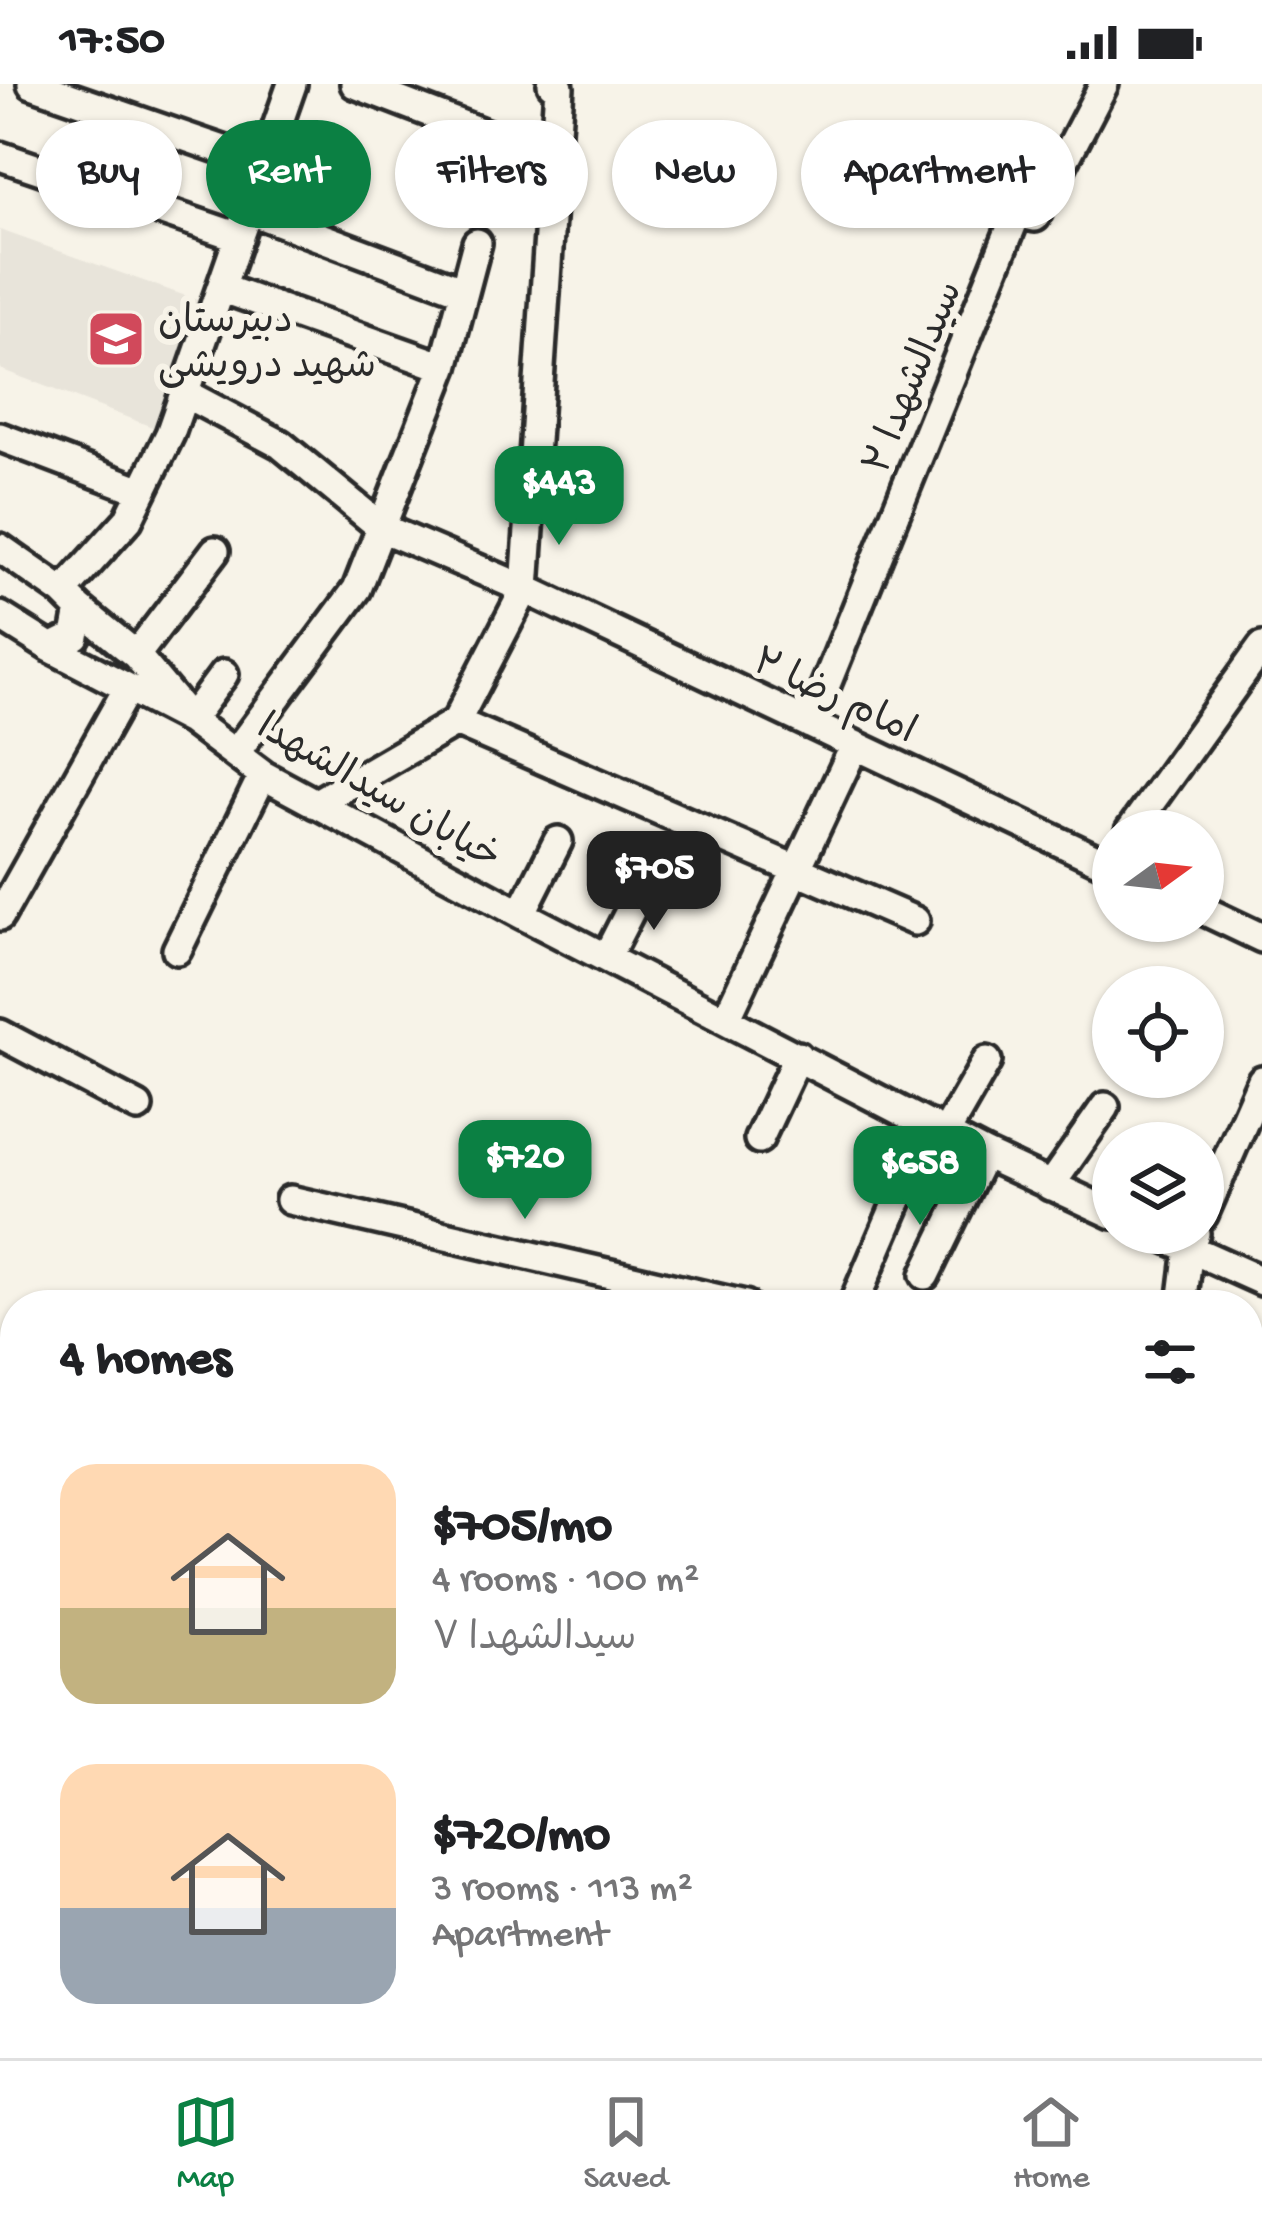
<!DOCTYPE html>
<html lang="en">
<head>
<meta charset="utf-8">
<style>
	:root { --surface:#fff; --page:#f2f2f2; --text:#202124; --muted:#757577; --line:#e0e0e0; --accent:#0b8043 }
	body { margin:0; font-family:"Gochi Hand","Playpen Sans Arabic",sans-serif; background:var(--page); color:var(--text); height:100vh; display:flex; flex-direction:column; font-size:45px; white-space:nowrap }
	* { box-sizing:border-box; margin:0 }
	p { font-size:39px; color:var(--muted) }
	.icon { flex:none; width:66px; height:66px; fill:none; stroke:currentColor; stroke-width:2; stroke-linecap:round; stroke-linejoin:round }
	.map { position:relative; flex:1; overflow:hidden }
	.details { position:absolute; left:0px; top:1206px; width:1263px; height:768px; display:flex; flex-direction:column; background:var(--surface); border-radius:48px 48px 0 0; box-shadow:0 3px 9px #0004 }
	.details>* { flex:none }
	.hud { position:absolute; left:36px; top:36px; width:1191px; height:108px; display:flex; gap:24px }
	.needle { width:78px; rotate:75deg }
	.controls { position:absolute; left:1092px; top:726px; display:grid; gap:24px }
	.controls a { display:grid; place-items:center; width:132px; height:132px; border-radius:50%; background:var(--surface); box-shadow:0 3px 9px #0004; font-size:60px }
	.price { position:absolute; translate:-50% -102px; padding:0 27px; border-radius:24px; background:var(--accent); color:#fff; font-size:39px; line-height:78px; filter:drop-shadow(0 3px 6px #0008) }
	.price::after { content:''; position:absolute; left:50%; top:72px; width:36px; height:27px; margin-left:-18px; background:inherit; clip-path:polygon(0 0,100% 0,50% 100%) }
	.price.on { background:#222; color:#fff }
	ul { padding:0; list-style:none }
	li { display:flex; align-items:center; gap:36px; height:300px; padding:0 60px }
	li span { display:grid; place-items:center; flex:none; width:336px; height:240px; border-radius:36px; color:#555 }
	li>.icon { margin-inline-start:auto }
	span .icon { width:144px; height:144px; fill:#fffc; stroke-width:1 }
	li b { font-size:51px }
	h2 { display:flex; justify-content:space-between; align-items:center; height:144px; padding:0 60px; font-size:51px }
	.chip { padding:0 42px; border-radius:54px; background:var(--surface); box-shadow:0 3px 9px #0004; font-size:42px; line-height:108px }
	.chip.on { background:var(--accent); color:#fff }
	.status { display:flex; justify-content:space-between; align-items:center; height:84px; padding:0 60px; background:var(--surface); direction:ltr }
	.status svg { height:33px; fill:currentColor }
	.tabs { display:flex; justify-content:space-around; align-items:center; height:168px; border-top:3px solid var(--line); background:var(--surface); font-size:33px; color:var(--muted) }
	.tabs a { display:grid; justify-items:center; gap:6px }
	.tabs .on { color:var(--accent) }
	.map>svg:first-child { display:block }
</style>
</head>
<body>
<div class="status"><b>17:50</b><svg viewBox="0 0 49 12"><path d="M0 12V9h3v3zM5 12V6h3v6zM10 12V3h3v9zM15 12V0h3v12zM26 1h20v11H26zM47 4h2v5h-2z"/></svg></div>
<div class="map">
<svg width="1262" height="1974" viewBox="0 0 1262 1974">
	<rect width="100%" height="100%" fill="#f7f3e8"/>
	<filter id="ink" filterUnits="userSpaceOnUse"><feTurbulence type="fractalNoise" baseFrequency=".00833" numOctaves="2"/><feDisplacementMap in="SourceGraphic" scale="24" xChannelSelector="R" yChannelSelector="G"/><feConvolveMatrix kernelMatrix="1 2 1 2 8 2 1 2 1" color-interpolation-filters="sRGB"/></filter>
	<g filter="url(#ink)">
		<path fill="#e8e4da" d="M0,146l197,70 -42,128 -155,-59z
			M1262,1677v297h-344l6,-15h324v-254z"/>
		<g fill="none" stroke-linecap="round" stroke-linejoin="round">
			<g stroke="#2b2b2b" stroke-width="36">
				<path id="minor" d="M32,0l232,80
					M355,0l198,76
					M0,72l239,81
					M248,126l216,81
					M221,204l223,79
					M184,309l96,51 102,84 143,61 588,278
					M0,353l142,54
					M0,464l63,44 17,17 -5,27 -24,12 -51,-32
					M63,508l65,-72 42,-86 122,-350
					M80,525l56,46 48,57
					M51,564l139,72 73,55 258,139 463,240 129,60
					M136,571l79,-104
					M190,636l34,-46
					M456,638l459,199
					M810,640l207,-511 18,4 69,-133
					M236,668l121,-163 87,-222 33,-124
					M315,720l141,-82 69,-133 34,-502 -7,-3
					M1130,747l132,-184
					M1203,826l59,28
					M521,830l37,-73
					M0,832l128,-228
					M177,866l86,-175
					M606,874l40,-78
					M726,935l129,-274
					M0,950l138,73
					M945,1050l42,-73
					M759,1055l39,-83
					M1050,1102l55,-79
					M290,1116l455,105
					M1203,1131l59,-135
					M1155,1149l107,48
					M925,1191l59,-121
					M853,1221l77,-180
					M1182,1221l7,-57 6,-15
					M0,1281l15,5
					M1248,1365l14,5
					M1248,1609l14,4
					M0,1841h15
					M391,1959l29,15
					M506,1974l5,-15
					M803,1974l6,-15"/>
			</g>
			<use href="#minor" stroke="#f7f3e8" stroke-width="27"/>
		</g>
	</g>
	<defs>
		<g id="school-square" transform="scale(3)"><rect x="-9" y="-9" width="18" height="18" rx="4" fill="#d1495b" stroke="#f7f3e8"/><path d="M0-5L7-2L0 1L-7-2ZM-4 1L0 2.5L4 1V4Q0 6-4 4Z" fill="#fff"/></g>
	</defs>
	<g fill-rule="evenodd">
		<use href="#school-square" x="116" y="255"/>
	</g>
	<g text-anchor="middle" stroke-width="12" stroke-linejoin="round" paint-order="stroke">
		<g font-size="39" fill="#2b2b2b" stroke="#f7f3e8" text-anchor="start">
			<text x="158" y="247">دبیرستان<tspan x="158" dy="45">شهید درویشی</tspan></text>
		</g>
		<g font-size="39" fill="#2b2b2b" stroke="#f7f3e8">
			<text transform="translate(910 292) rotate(-68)" y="14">سیدالشهدا ۲</text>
			<text transform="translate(836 609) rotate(25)" y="14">امام رضا ۲</text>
			<text transform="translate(381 705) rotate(30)" y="14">خیابان سیدالشهدا</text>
		</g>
	</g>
</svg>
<div class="controls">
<a><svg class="needle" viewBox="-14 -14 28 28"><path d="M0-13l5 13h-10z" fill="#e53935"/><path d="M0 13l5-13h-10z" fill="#757577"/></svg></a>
<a><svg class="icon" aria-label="locate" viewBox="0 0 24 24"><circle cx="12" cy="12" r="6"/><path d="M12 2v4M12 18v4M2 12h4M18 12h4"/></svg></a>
<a><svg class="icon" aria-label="layers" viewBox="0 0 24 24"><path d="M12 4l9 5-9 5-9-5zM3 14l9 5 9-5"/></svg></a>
</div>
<b class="price" style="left:559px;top:464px">$443</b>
<b class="price on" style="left:654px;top:849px">$705</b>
<b class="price" style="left:525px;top:1138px">$720</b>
<b class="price" style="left:920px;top:1144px">$658</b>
<div class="hud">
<a class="chip">Buy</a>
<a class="chip on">Rent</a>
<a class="chip">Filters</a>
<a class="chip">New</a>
<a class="chip">Apartment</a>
</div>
<section class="details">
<h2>4 homes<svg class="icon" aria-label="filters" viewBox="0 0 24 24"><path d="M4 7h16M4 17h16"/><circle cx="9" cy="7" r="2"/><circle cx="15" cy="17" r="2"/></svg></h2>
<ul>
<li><span style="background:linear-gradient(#ffd9b3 60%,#c2b280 0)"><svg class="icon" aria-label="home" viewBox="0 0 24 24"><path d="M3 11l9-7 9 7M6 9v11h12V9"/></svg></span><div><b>$705/mo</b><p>4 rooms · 100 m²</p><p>سیدالشهدا ۷</p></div></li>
<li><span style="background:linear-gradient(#ffd9b3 60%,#9aa5b1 0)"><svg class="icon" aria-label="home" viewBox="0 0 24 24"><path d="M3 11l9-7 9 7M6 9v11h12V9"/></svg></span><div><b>$720/mo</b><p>3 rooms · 113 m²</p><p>Apartment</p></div></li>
</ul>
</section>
</div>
<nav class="tabs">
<a class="on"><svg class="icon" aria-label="map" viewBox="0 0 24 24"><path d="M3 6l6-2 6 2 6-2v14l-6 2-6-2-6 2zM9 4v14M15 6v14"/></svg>Map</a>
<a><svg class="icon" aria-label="saved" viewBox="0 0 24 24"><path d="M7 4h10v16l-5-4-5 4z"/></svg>Saved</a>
<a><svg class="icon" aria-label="home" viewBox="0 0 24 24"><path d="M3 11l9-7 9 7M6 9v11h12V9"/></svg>Home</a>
</nav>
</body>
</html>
